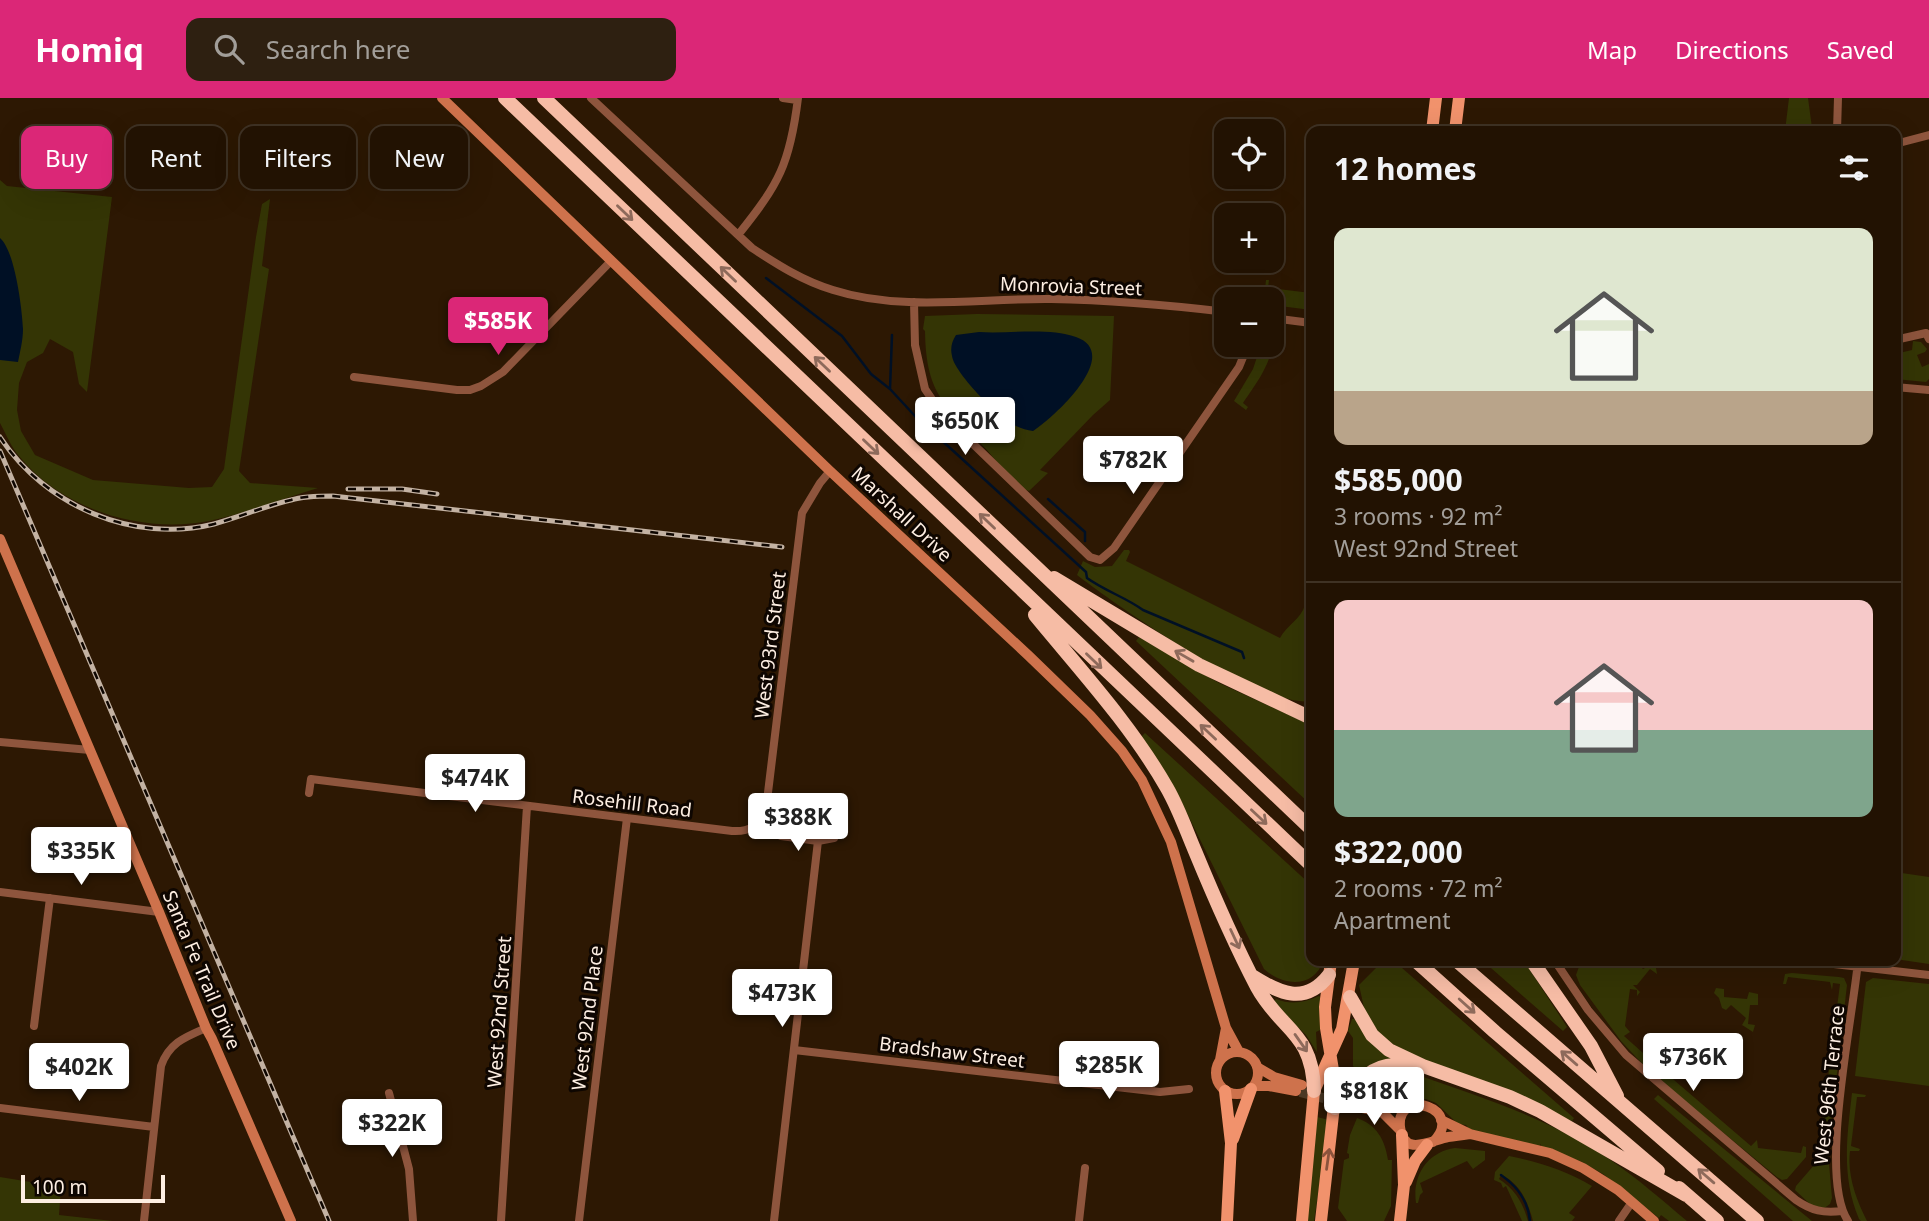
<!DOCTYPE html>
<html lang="en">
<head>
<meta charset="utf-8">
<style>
	:root { --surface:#221202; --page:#2e2011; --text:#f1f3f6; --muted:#a29e99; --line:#3f3224; --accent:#db2777 }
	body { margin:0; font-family:"Noto Sans",sans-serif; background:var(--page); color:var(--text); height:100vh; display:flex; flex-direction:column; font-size:26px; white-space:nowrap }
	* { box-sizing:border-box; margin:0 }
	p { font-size:23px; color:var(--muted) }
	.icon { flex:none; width:38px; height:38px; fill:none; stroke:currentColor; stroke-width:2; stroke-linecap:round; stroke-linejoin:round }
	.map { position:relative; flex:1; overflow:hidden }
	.panel { position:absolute; left:1306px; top:28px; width:595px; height:840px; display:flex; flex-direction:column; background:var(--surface); border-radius:14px; box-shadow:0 7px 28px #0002,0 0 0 2px var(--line) }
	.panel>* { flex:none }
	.top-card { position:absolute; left:21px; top:28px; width:665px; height:63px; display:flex; gap:14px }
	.tools { position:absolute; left:1214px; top:21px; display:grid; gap:14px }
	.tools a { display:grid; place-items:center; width:70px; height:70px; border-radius:14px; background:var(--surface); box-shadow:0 7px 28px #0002,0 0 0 2px var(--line); font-size:35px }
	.scale { position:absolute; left:21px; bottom:18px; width:144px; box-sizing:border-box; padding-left:7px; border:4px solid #fdeee2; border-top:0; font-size:19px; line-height:24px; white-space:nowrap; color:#fdeee2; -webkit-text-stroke:5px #0e0601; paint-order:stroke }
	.price { position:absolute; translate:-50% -60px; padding:0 16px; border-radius:7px; background:#fff; color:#222; font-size:23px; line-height:46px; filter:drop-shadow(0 2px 4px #0008) }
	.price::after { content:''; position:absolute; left:50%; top:42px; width:21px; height:16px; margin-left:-10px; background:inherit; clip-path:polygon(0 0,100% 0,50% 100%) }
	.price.current { background:var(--accent); color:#fff }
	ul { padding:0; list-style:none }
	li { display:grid; align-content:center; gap:14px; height:371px; padding:0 28px }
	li+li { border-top:2px solid var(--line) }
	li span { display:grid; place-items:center; height:217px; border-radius:14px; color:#555 }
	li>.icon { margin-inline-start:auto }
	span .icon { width:126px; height:126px; fill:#fffc; stroke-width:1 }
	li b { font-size:30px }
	h2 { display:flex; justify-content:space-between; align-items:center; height:84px; padding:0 28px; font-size:30px }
	.pill { padding:0 24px; border-radius:14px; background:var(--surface); box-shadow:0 7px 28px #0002,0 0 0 2px var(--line); font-size:24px; line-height:63px }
	.pill.current { background:var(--accent); color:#fff }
	header { display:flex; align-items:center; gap:42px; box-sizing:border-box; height:98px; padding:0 35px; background:var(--accent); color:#fff }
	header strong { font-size:33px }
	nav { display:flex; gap:38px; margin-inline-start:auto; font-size:24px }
	.search { width:490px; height:63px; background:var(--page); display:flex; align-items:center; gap:18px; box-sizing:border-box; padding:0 24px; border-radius:14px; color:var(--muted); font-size:26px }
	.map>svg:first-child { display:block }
</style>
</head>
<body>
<header>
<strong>Homiq</strong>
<div class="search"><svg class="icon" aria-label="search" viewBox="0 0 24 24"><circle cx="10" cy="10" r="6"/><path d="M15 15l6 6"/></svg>Search here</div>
<nav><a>Map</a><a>Directions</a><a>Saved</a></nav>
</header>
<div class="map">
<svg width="1929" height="1123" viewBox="0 0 1929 1123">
	<rect width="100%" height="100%" fill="#2d1803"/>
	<path fill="#343505" d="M1789,0h19l4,30 -8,3h-19z
		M0,82l7,6 105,11 -25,195 -8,-8 -6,-32 -23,-13 -7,14 -16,9 -8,21 -2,27 4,21 14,24 58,25 96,8 23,-1 12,-18 32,-232 6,-33 8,-5 -8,67 7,3 -30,202 11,12 68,5c-36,11 -72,25 -109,33 -66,13 -147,-11 -190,-65 -8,-9 -13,-22 -19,-33z
		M1266,182h3l-1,8 7,1v2l3,-2 33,4v17l-39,-5v-6h-8z
		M977,216l137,2 -4,84 -17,15 -53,55 8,3 -19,18c-16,-7 -30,-27 -42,-41 -41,-45 -61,-53 -62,-119l-2,-2 2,-13z
		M1913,243l8,1 6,7 -2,3 -8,3 5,12 7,-3v15l-3,3 -31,-3v-25l17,-4z
		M1261,247h11c-2,21 -17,40 -29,58l5,4 -2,3 -12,-9 19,-32z
		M1124,452h5l1,2 -4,9 154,77c6,-12 21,-19 25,-33 2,-7 1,-16 4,-23l-4,49 6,21v49c-47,8 -194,-95 -234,-126l6,-14 12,6 17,-1z
		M1139,539l80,46 92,42v80l-175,-164z
		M1145,635l166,152v76h12c-9,28 -41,25 -59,8l-84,-170 -38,-63z
		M1895,774l34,5v87l-34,-5z
		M1378,863h16l180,157 -2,3 -161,-66 -30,-18 -16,-25 -6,-27 22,-22z
		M1483,863h41l43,66 -4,4z
		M1581,863h54l8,8 6,-3 7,2 1,6 -7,-5 -13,16h-4l7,7 -3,4v-6l-7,-1 -5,37 5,6 -6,4 28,25 7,-5 5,5 -4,7 91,78 6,-6 1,8 43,5 2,-7 3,1v10l-19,22 -5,1 -5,-3 -126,-104 -30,-32 -41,-56 -4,-10z
		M1792,875l47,4 5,1 3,7 -19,167 4,46 -2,6 -7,5 -11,-3 -17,-16 1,-4 19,-22 3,-8 22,-172 -7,-1 -1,7 -2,-8 -42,-5 -2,7h-3l2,-10z
		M1873,880l56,6v102l-74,-10 11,-94z
		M1716,890l8,1v8l23,2 2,-7 9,2v11h-8l-2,19 7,1 -2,7 -11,-7 4,-7 -15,-13 -5,5 -4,-2 -3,-10 -5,-5z
		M1319,898l2,1 -1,33 -4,2 1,20 -11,-17 -33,-32 3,-4c15,6 28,4 43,-3z
		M1352,921h5l39,39 -37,16 -6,-8v-28l-5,-7z
		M1400,973l12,2c69,24 139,46 200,88 26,18 50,39 75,60h-18l-8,-6 -2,3 -56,-44 -21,-12 -41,-16v-2l-2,2 -69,-16 -4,-5 -8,-1 -22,-21 -10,-4 -34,3 -30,-6c7,-14 23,-23 38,-25z
		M1852,995l14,2 -1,2h-8l-6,49 9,3 -1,2h-9c-3,24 6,48 17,70h-6l-2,-2c-18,-43 -12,-82 -7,-126z
		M1658,997l154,126h-19l-139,-122z
		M1317,1019l12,3 -15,101h-7z
		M1357,1020c20,7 28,22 31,42h4l-1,46 -7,15h-37l-9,-13 6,-48 5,-2v-4l-2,-1 3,-18z
		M1455,1050l30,3v9l-12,9 -6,-8 -47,22 3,9 -3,3 -2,8h-2c-4,-27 11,-51 39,-55z
		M1509,1058c29,6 56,14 83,30l-23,27 6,4 -3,4h-39c-5,-19 -13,-38 -32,-46l-2,4c16,10 24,24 29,42h-6l-16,-35 -3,2 -2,-5 -7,-3 1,-8z
		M0,1079l61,10 -2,28 54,6h-113z"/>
	<path fill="#001025" d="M0,140c15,13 22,70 23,91 0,11 -3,23 -5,33l-18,-2z
		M979,234c31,2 68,-5 97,5 48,17 -24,82 -43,94 -7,-1 -14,-3 -21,-7 -15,-8 -58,-52 -60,-68 -2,-8 0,-15 4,-21z"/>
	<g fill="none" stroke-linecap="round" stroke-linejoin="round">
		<path stroke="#001025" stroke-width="2.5" d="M766,180l76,58 29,38 19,15
			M892,237l-2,54 25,27 171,156 1,6c18,13 38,19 56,32l99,42 2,6
			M1048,401l37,33v9
			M1501,1077c16,11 27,26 29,46"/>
		<path stroke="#4c3824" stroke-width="10" stroke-dasharray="10 5" stroke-linecap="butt" d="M1300,994l58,15"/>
		<path stroke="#8e553d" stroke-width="8" d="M591,0l161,150c26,17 51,33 81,42 69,22 147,8 218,9 59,1 117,6 176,13
			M783,0l14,2
			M1837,33l1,-33
			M1895,46l34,-9
			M738,137c41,-51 52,-71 60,-137
			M914,204l1,43 10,44 17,25 148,143 10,3 14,-12 125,-181 9,-22
			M1272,220l39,5
			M1895,242l31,-7 3,6
			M354,279l103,13h13l11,-4 22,-14 108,-111
			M1895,289l34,3
			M0,644l90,8
			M309,695l2,-14 421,52c18,1 27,-5 34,-22l36,-296 18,-30 10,-12
			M781,738l37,5 16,-3
			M0,794l159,20
			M1555,863l33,49 38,45 170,145c16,11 27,13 46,11
			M1808,863l121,14
			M34,928l16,-128
			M794,952l366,42 29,-3
			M389,995l20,76 4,52
			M0,1010l154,19
			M144,1123l17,-155c8,-23 24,-29 45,-38
			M501,1123l26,-415
			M579,1123l48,-403
			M774,1123l44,-380
			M1079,1123l6,-53
			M1619,1123l13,-19
			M1848,1123c-30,-45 5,-202 10,-260"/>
		<path stroke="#ce724c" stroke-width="10" d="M442,0l388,373 199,185 61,59 32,36 20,29 29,62 55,186 13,24
			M0,441l159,373 47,116 6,11 79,182
			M1216 975a21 21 0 1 1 42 0a21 21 0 1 1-42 0Z
			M1220,962l6,-32
			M1257,969l17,10 28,8
			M1254,988h15l27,5
			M1360,1001l32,7h20
			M1358,1009l24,5 18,18
			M1441,1022l29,14 80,19 33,15 35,22 36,31
			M1433,1044c34,-33 -37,-56 -33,-15 3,31 32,13 48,10 8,-1 15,-2 22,-3"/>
		<path stroke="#f1926c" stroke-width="12" d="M1432,33l4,-33
			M1455,33l4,-33
			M1225,993l6,52 -4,78
			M1233,1041l18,-50
			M1406,1084l9,-21 12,-16
			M1302,1123l12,-130 28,-62 12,-68
			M1321,1123l15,-133 -10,-60 -1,-21 6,-46
			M1400,1123l4,-36 -2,-50"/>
		<path stroke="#f6bca5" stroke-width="14" d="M505,0l806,767
			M544,0l767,731
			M1054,480l145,87 112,53
			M1035,517c46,56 96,110 132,173 12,21 19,42 28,63 19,46 39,92 62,136 24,44 56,45 57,104
			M1416,863l79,71 163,139
			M1457,863l300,260
			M1532,863l59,85 26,50
			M1252,878c27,17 53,30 77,-1
			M1350,899l22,38 17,15 34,16 87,31 30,14 146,84
			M1335,1010c18,-18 32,-42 59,-43 8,0 16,2 24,2
			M1679,1090l38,33"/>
		<g stroke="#c3b2a3" stroke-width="5">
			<path id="rail" d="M0,339c45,69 134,107 214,87 26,-7 51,-18 77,-24 13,-4 28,-4 42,-4l449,51
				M0,353l329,770
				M348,391h54l35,5"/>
		</g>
		<use href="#rail" stroke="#0e0601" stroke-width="2.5" stroke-dasharray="8" stroke-linecap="butt"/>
	</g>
	<defs><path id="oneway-shaft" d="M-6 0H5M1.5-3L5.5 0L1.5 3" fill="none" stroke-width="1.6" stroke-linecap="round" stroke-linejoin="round" transform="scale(1.75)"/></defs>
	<g stroke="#8e6a5b">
		<use href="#oneway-shaft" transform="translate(625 115) rotate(44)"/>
		<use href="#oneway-shaft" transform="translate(728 176) rotate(-136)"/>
		<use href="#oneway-shaft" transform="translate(822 266) rotate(-136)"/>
		<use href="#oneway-shaft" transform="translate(871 349) rotate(44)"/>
		<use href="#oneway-shaft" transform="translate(987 423) rotate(-136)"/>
		<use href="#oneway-shaft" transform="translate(1184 558) rotate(-150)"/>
		<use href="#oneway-shaft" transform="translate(1094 563) rotate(44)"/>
		<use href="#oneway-shaft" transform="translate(1208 634) rotate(-137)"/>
		<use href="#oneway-shaft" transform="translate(1259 719) rotate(43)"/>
		<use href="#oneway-shaft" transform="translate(1235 841) rotate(65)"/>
		<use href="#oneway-shaft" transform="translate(1467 908) rotate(42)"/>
		<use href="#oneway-shaft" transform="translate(1301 945) rotate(55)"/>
		<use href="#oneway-shaft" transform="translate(1569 960) rotate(-139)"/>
		<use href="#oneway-shaft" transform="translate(1706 1078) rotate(-139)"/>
	</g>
	<use stroke="#8b533c" href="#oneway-shaft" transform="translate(1328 1061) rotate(-82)"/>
	<g text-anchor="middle" stroke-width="6" stroke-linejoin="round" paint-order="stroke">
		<g font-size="19" fill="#fdeee2" stroke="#0e0601">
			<text transform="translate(1071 188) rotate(2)" y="7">Monrovia Street</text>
			<text transform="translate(902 416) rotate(43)" y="7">Marshall Drive</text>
			<text transform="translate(770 547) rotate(-83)" y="7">West 93rd Street</text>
			<text transform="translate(632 705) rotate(7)" y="7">Rosehill Road</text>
			<text transform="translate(202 872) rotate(67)" y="7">Santa Fe Trail Drive</text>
			<text transform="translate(499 914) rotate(-86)" y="7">West 92nd Street</text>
			<text transform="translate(587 920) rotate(-83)" y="7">West 92nd Place</text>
			<text transform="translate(952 954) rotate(7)" y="7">Bradshaw Street</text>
			<text transform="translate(1829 987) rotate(-84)" y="7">West 96th Terrace</text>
		</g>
	</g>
</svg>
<div class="tools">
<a><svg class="icon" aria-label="locate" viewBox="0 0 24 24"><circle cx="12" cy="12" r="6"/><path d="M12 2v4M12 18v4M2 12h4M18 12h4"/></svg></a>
<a>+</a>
<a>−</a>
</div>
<div class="scale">100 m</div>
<b class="price current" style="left:498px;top:259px">$585K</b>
<b class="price" style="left:965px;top:359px">$650K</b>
<b class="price" style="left:1133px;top:398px">$782K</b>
<b class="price" style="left:475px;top:716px">$474K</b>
<b class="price" style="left:798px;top:755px">$388K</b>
<b class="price" style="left:81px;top:789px">$335K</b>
<b class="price" style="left:782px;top:931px">$473K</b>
<b class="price" style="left:1693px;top:995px">$736K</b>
<b class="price" style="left:1109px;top:1003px">$285K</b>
<b class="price" style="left:79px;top:1005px">$402K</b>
<b class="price" style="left:1374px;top:1029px">$818K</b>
<b class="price" style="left:392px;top:1061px">$322K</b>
<div class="top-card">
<a class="pill current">Buy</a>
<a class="pill">Rent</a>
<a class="pill">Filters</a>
<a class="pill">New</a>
</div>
<section class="panel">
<h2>12 homes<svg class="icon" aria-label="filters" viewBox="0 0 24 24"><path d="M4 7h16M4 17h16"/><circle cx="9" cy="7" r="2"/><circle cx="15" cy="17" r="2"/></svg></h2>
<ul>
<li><span style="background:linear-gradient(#dfe7d0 75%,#b9a48a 0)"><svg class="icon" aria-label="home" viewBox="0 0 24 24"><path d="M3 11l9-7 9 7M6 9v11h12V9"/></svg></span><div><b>$585,000</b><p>3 rooms · 92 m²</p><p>West 92nd Street</p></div></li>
<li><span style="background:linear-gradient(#f6c9c9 60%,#7fa58c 0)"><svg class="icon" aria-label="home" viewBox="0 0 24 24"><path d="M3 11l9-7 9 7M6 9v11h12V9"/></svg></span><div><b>$322,000</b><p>2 rooms · 72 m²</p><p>Apartment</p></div></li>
</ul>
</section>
</div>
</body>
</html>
